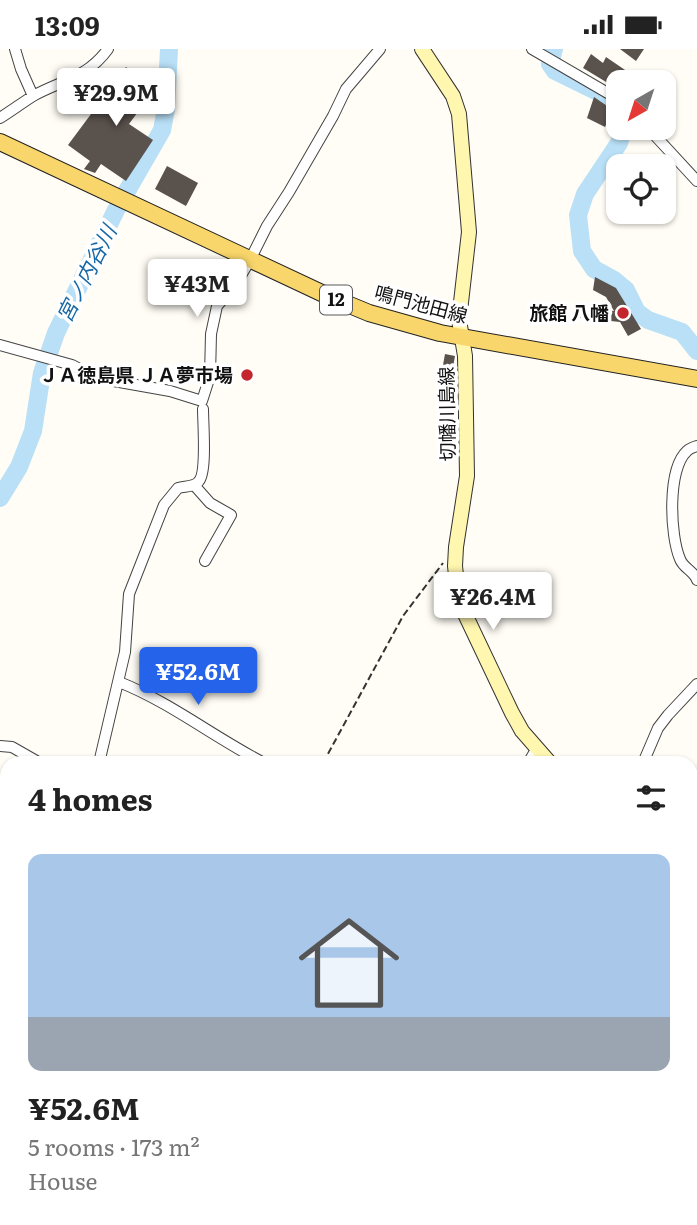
<!DOCTYPE html>
<html lang="en">
<head>
<meta charset="utf-8">
<style>
	:root { --surface:#fff; --page:#f2f2f2; --text:#222; --muted:#767676; --accent:#2563eb }
	body { margin:0; font-family:Literata,"Noto Sans JP",serif; background:var(--page); color:var(--text); height:100vh; display:flex; flex-direction:column; font-size:26px; white-space:nowrap }
	* { box-sizing:border-box; margin:0 }
	p { font-size:23px; color:var(--muted) }
	.icon { flex:none; width:38px; height:38px; fill:none; stroke:currentColor; stroke-width:2; stroke-linecap:round; stroke-linejoin:round }
	.map { position:relative; flex:1; overflow:hidden }
	.drawer { position:absolute; left:0px; top:707px; width:698px; height:469px; display:flex; flex-direction:column; background:var(--surface); border-radius:21px 21px 0 0; box-shadow:0 2px 5px #0004 }
	.drawer>* { flex:none }
	.needle { width:46px; rotate:219deg }
	.buttons { position:absolute; left:606px; top:21px; display:grid; gap:14px }
	.buttons a { display:grid; place-items:center; width:70px; height:70px; border-radius:14px; background:var(--surface); box-shadow:0 2px 5px #0004; font-size:35px }
	.price { position:absolute; translate:-50% -60px; padding:0 16px; border-radius:7px; background:#fff; color:#222; font-size:23px; line-height:46px; filter:drop-shadow(0 2px 4px #0008) }
	.price::after { content:''; position:absolute; left:50%; top:42px; width:21px; height:16px; margin-left:-10px; background:inherit; clip-path:polygon(0 0,100% 0,50% 100%) }
	.price.selected { background:var(--accent); color:#fff }
	ul { padding:0; list-style:none }
	li { display:grid; align-content:center; gap:14px; height:371px; padding:0 28px }
	li span { display:grid; place-items:center; height:217px; border-radius:14px; color:#555 }
	li>.icon { margin-inline-start:auto }
	span .icon { width:126px; height:126px; fill:#fffc; stroke-width:1 }
	li b { font-size:30px }
	h2 { display:flex; justify-content:space-between; align-items:center; height:84px; padding:0 28px; font-size:30px }
	.status { display:flex; justify-content:space-between; align-items:center; height:49px; padding:0 35px; background:var(--surface); direction:ltr }
	.status svg { height:19px; fill:currentColor }
	.map>svg:first-child { display:block }
</style>
</head>
<body>
<div class="status"><b>13:09</b><svg viewBox="0 0 49 12"><path d="M0 12V9h3v3zM5 12V6h3v6zM10 12V3h3v9zM15 12V0h3v12zM26 1h20v11H26zM47 4h2v5h-2z"/></svg></div>
<div class="map">
<svg width="697" height="1176" viewBox="0 0 697 1176">
	<rect width="100%" height="100%" fill="#fffdf5"/>
	<g fill="none" stroke-linecap="round" stroke-linejoin="round">
		<path stroke="#b9e0f7" stroke-width="18" d="M554,0l-4,15 5,7 53,26 10,9
			M624,79l-5,15 -34,51 -7,21 4,36 12,18 20,11 12,10 11,22 11,8 34,12 15,19
			M0,449l19,-31 14,-36 9,-58 14,-40 60,-123 46,-80 4,-21 3,-60
			M0,1158l7,6
			M18,1169l11,7"/>
	</g>
	<path fill="#5a524d" d="M620,0h24l-8,12z
		M591,5l12,9 3,-6 22,15 -10,10 -2,6 -33,-20z
		M126,18l29,22 -26,35 24,16 -27,41 -25,-17 -6,9 -11,-4 6,-8 -22,-16z
		M594,48l19,13 -8,17 -18,-9z
		M167,117l31,17 -12,23 -31,-17z
		M595,228l21,11 25,41 -13,7 -8,-14 -47,-5 1,-10 40,4 -8,-14 -13,-7z
		M445,305l10,2 -2,11 -10,-2z"/>
	<g fill="none" stroke-linecap="round" stroke-linejoin="round">
		<g stroke="#444" stroke-width="12">
			<path id="street" d="M15,0l6,20 12,27
				M532,0l86,50
				M0,69c11,-7 22,-15 33,-22 29,-16 54,-18 75,-47
				M648,79l49,53
				M0,296l72,20 25,13 73,13 32,10 8,-25 1,-42 6,-28 19,-22 14,-24 17,-34 22,-34 44,-76 13,-27 34,-40
				M697,397c-3,1 -7,2 -10,5 -20,18 -17,85 -7,108 3,9 14,12 17,21
				M194,436l16,18 21,12 -26,46
				M119,633c51,20 96,56 145,81
				M0,697l12,1 28,16
				M99,714l26,-111 4,-58 35,-89 14,-17c7,-2 17,-1 21,-7 8,-9 4,-58 4,-72
				M528,714l9,-15
				M643,714l15,-35 10,-13 29,-31
				M0,837l7,6
				M691,978l6,5
				M691,1003l6,-9
				M691,1094l6,2
				M691,1144l6,-7
				M330,1169l6,7
				M364,1169l7,7
				M606,1169l7,7
				M129,1176l1,-7
				M660,1176l7,-7"/>
		</g>
		<g stroke="#333" stroke-width="16">
			<path id="secondary" d="M422,0l31,47 6,18 10,118 -10,88 6,36 2,120 -11,71 -1,19 2,19 8,29 47,99 10,18 28,32
				M543,1169l1,7"/>
		</g>
		<g stroke="#222" stroke-width="18">
			<path id="primary" d="M0,93l328,154 41,17 71,20 257,46"/>
		</g>
		<path stroke="#333" stroke-width="2" stroke-dasharray="7 3.5" stroke-linecap="butt" d="M323,714l80,-147 40,-53
			M0,1170l10,6"/>
		<use href="#street" stroke="#fff" stroke-width="10"/>
		<use href="#secondary" stroke="#fff6b0" stroke-width="14"/>
		<use href="#primary" stroke="#f9d66b" stroke-width="16"/>
	</g>
	<g fill="#c4262e" stroke="#fff" stroke-width="2.5">
		<circle cx="623" cy="264" r="7"/>
		<circle cx="247" cy="326" r="7"/>
	</g>
	<g text-anchor="middle" stroke-width="7" stroke-linejoin="round" paint-order="stroke">
		<rect fill="#fff" stroke="#585858" stroke-width="2" x="320" y="236.5" width="32" height="29" rx="5"/>
		<g font-size="18" font-weight="bold" fill="#111">
			<text x="336" y="257">12</text>
		</g>
		<g font-size="19" fill="#111" stroke="#fff">
			<text transform="translate(421 255) rotate(15)" y="7">鳴門池田線</text>
			<text transform="translate(447 365) rotate(-91)" y="7">切幡川島線</text>
		</g>
		<g font-size="19" font-weight="bold" fill="#111" stroke="#fff" text-anchor="end">
			<text x="609" y="271">旅館 八幡</text>
			<text x="233" y="333">ＪＡ徳島県 ＪＡ夢市場</text>
		</g>
		<g font-size="21" font-style="italic" fill="#1768a6" stroke="#fff">
			<text transform="translate(87 225) rotate(-63)" y="7">宮ノ内谷川</text>
		</g>
	</g>
</svg>
<div class="buttons">
<a><svg class="needle" viewBox="-14 -14 28 28"><path d="M0-13l5 13h-10z" fill="#e53935"/><path d="M0 13l5-13h-10z" fill="#767676"/></svg></a>
<a><svg class="icon" aria-label="locate" viewBox="0 0 24 24"><circle cx="12" cy="12" r="6"/><path d="M12 2v4M12 18v4M2 12h4M18 12h4"/></svg></a>
</div>
<b class="price" style="left:116px;top:79px">¥29.9M</b>
<b class="price" style="left:197px;top:270px">¥43M</b>
<b class="price" style="left:493px;top:583px">¥26.4M</b>
<b class="price selected" style="left:198px;top:658px">¥52.6M</b>
<section class="drawer">
<h2>4 homes<svg class="icon" aria-label="filters" viewBox="0 0 24 24"><path d="M4 7h16M4 17h16"/><circle cx="9" cy="7" r="2"/><circle cx="15" cy="17" r="2"/></svg></h2>
<ul>
<li><span style="background:linear-gradient(#a9c7e8 75%,#9aa5b1 0)"><svg class="icon" aria-label="home" viewBox="0 0 24 24"><path d="M3 11l9-7 9 7M6 9v11h12V9"/></svg></span><div><b>¥52.6M</b><p>5 rooms · 173 m²</p><p>House</p></div></li>
</ul>
</section>
</div>
</body>
</html>
